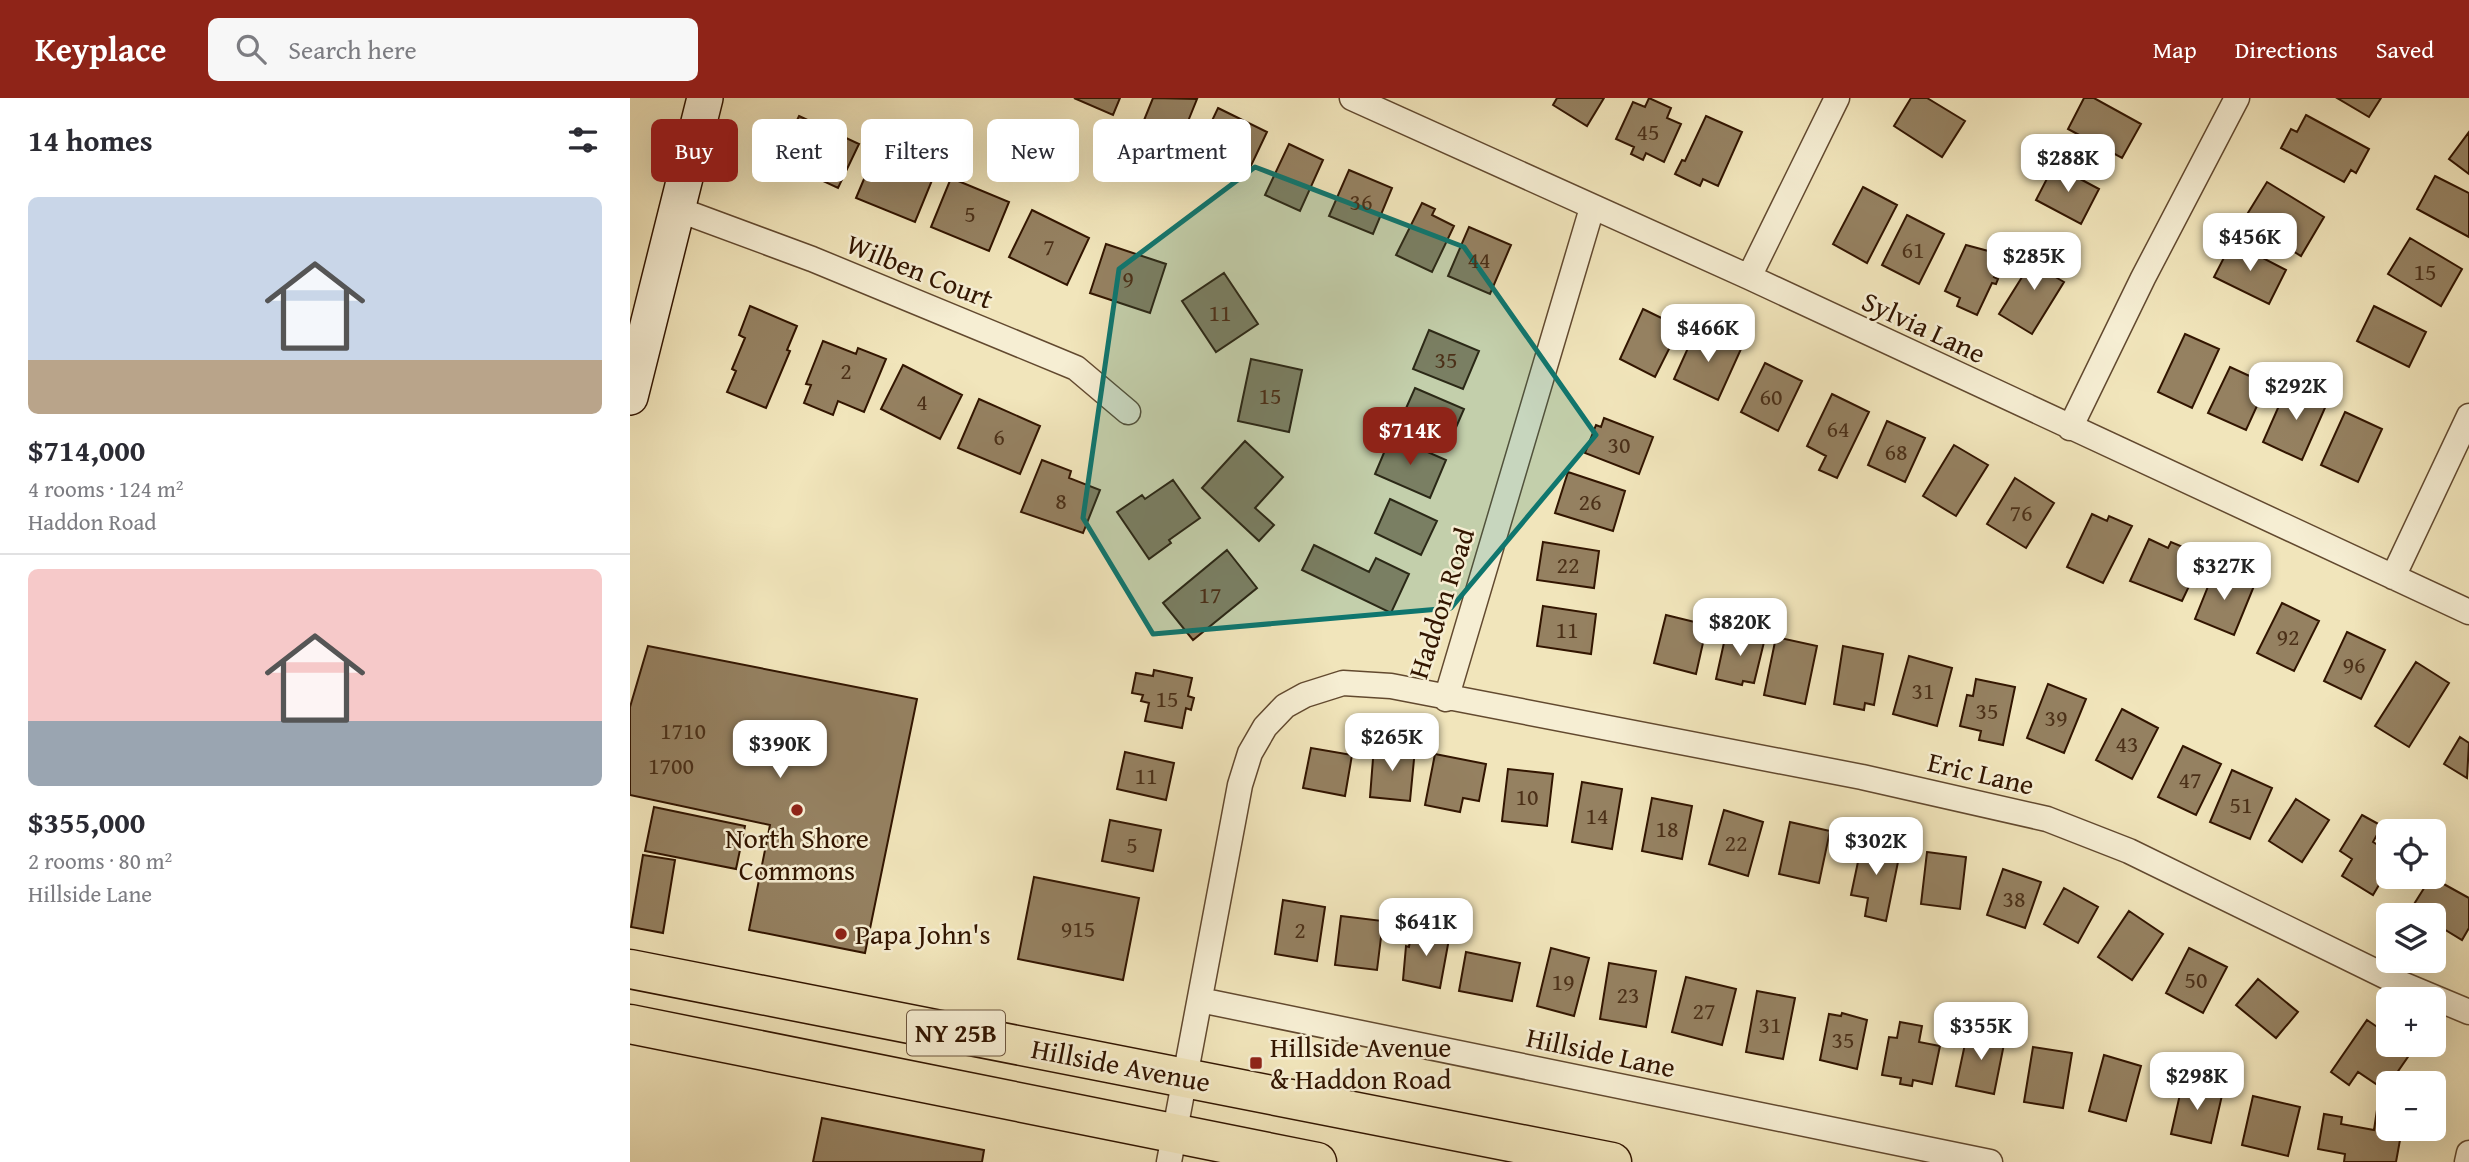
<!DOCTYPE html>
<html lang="en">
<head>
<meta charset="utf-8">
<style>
	:root { --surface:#fff; --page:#f7f7f7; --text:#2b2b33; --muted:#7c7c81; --line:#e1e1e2; --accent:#8f2418 }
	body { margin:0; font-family:"Gentium Book Plus",serif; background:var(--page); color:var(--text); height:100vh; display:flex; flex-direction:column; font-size:26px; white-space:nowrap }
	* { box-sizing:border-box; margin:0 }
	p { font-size:23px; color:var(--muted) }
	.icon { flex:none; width:38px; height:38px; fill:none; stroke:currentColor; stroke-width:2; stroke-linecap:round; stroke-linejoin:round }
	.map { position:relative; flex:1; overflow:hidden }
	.drawer { display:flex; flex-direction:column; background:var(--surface); width:630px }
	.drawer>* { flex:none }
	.hud { position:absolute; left:21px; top:21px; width:665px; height:63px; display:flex; gap:14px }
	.controls { position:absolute; left:1746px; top:721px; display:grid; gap:14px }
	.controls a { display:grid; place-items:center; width:70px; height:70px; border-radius:10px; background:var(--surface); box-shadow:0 7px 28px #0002; font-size:35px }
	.price { position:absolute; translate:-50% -60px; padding:0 16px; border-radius:14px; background:#fff; color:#222; font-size:23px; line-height:46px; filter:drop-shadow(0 2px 4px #0008) }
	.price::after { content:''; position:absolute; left:50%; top:42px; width:21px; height:16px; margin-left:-10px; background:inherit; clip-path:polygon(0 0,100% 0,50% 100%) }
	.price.current { background:var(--accent); color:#fff }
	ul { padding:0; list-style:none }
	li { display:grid; align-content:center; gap:14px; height:371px; padding:0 28px }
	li+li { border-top:2px solid var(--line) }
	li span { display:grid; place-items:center; height:217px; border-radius:10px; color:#555 }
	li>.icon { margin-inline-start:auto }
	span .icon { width:126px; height:126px; fill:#fffc; stroke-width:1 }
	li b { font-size:30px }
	h2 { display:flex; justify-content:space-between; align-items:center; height:84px; padding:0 28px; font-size:30px }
	.chip { padding:0 24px; border-radius:10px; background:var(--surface); box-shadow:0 7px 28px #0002; font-size:24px; line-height:63px }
	.chip.current { background:var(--accent); color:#fff }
	header { display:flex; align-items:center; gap:42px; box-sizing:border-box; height:98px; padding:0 35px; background:var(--accent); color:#fff }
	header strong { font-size:33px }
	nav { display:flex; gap:38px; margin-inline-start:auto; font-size:24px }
	.search { width:490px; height:63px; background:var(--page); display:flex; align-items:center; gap:18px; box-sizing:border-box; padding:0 24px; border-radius:10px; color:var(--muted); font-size:26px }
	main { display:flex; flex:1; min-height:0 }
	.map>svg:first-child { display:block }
</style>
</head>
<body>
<header>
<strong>Keyplace</strong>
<div class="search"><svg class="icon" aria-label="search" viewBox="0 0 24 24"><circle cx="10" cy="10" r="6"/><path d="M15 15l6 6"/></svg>Search here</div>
<nav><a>Map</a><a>Directions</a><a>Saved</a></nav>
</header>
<main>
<section class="drawer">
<h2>14 homes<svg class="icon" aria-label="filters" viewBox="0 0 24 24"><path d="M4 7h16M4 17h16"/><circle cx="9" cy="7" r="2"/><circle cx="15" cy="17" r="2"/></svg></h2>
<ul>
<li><span style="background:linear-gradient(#c9d6e8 75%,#b9a48a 0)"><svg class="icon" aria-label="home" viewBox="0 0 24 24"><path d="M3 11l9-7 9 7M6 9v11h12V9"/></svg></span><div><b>$714,000</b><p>4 rooms · 124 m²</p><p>Haddon Road</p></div></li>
<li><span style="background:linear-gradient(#f6c9c9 70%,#9aa5b1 0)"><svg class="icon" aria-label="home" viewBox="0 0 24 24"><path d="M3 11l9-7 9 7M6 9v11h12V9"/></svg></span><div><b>$355,000</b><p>2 rooms · 80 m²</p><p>Hillside Lane</p></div></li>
</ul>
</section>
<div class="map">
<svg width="1839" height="1064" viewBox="0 0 1839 1064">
	<rect width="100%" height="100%" fill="#f1e5bb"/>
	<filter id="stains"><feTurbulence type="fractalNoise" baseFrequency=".00286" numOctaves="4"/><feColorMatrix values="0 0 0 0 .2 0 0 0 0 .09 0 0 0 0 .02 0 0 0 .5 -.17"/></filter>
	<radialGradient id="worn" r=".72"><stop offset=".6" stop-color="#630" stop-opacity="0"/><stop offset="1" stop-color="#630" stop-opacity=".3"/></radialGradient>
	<path fill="#958161" stroke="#321500" stroke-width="2" d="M444,0h46l-7,17z
		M523,0l44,1 -21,52 -38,-16z
		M927,0h47l-17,28 -34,-21z
		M1019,0l22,10 -4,10 14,6 -17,38 -18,-9 -3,7 -12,-6 3,-7 -18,-8 17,-37 12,5z
		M1281,0h16l38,23 -23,36 -48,-31z
		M1454,0h10l47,26 -19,34 -54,-29z
		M1707,0h44l-12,19z
		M588,10l49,24 -18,38 -49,-24z
		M1676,17l63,34 -13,24 -5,-3 -7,12 -63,-34 10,-19 6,3z
		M169,18l60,28 -21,44 -60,-28z
		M1076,18l36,16 -24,54 -15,-7 -3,7 -25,-12 7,-14 3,1z
		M1839,34v42l-20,-15z
		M659,46l34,16 -23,51 -35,-16z
		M247,50l58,25 -20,49 -59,-24z
		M1424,67l45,24 -18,35 -45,-24z
		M719,72l43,18 -19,46 -44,-18z
		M1805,78l34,17v44l-52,-28z
		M321,80l58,24 -20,49 -58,-24z
		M1637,84l57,35 -23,39 -58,-35z
		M1233,89l34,18 -30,58 -34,-19z
		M792,105l13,6 -3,6 22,11 -22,46 -36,-17z
		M402,112l57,28 -22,47 -58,-28z
		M1277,117l37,19 -25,50 -37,-19z
		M839,129l42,18 -21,49 -42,-18z
		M1780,140l52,31 -21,37 -53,-32z
		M1602,144l54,28 -17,34 -55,-27z
		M476,146l60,20 -16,49 -60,-20z
		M1336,147l26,7 -2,4 12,5 -8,16 4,2 -2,5 -4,-1 -15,32 -20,-9 3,-8 -15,-7z
		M1412,147l20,13 -10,17 12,7 -32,52 -33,-20z
		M594,175l34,51 -42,28 -34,-51z
		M120,208l47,20 -10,24 3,1 -24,57 -39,-16 9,-21 -4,-2 13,-31 -6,-3z
		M1744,208l52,26 -17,35 -52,-26z
		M1013,211l37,18 -25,50 -35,-18z
		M1067,230l44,21 -23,51 -44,-21z
		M799,232l50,21 -16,38 -50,-20z
		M1555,236l34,15 -27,59 -34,-16z
		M193,243l33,13 2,-6 28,11 -22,53 -26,-11 -5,14 -29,-12 7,-18 -5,-1z
		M621,261l51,11 -13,62 -51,-11z
		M1135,265l37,18 -24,50 -37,-19z
		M273,267l59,30 -22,44 -59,-30z
		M1600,269l37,17 -21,46 -38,-17z
		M1659,285l39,18 -26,59 -39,-18z
		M785,290l49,21 -16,37 -49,-22z
		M1202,296l37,18 -32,66 -18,-8 7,-14 -19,-10z
		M349,301l61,27 -20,48 -62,-26z
		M1715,314l37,17 -24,53 -37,-17z
		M974,320l49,19 -14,37 -54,-21 11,-28 5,2z
		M1257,323l38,17 -20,44 -37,-17z
		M761,338l55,24 -16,38 -55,-24z
		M615,343l38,36 -28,31 19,17 -15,16 -57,-53z
		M1324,347l34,20 -32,51 -33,-20z
		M412,362l29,11 -2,7 31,12 -17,43 -62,-21z
		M938,374l57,19 -12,40 -58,-18z
		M1385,380l39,25 -28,45 -39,-24z
		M543,382l27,38 -31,22 2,3 -22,16 -32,-47 25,-17 3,4z
		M760,401l47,22 -16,34 -46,-22z
		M1462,416l15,7 2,-5 23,10 -29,57 -36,-16z
		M1519,441l19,9 3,-6 12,5 -3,7 20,9 -18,38 -52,-20z
		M913,444l56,9 -5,37 -57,-8z
		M684,447l55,27 7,-14 33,16 -18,39 -89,-43z
		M597,452l30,38 -64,52 -30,-37z
		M1585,471l39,17 -20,49 -39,-16z
		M1652,505l37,18 -25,50 -37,-18z
		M913,508l53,8 -5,40 -54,-8z
		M1036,517l41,10 -11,49 -42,-11z
		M1097,531l38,9 -11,45 -11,-2 -1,4 -26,-6z
		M1717,534l38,18 -24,49 -37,-18z
		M1146,539l41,9 -12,58 -41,-9z
		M18,548l269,53 -52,254 -116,-23 21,-105 -140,-30v-88z
		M1213,548l40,8 -9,51 -9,-2 -1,7 -30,-6z
		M1279,558l43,12 -15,58 -44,-12z
		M1786,564l33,21 -40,64 -34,-21z
		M524,572l38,8 -4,18 6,2 -3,12 -5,-2 -4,20 -37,-7 4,-18 -8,-2 2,-6 -11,-2 4,-20 17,3z
		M1346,581l39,8 -12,58 -24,-5 2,-9 -21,-5 7,-31 6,1z
		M1418,586l38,15 -22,54 -37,-15z
		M1492,611l36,19 -26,51 -36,-19z
		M1830,639l9,6 -2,35 -23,-14z
		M744,648l41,3 -5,52 -40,-4z
		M1553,648l38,18 -25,51 -38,-18z
		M681,650l41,7 -7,41 -42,-8z
		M495,654l49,11 -8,37 -49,-11z
		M805,656l51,10 -7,37 -16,-3 -3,14 -35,-7z
		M878,671l45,5 -6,52 -45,-5z
		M1602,672l40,18 -22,51 -40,-17z
		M952,684l40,7 -10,60 -40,-7z
		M1022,700l40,8 -10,53 -40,-8z
		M1666,701l33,21 -27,42 -33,-21z
		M24,709l91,19 -9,43 -91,-18z
		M1094,712l39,12 -15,54 -39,-12z
		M1732,717l20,11 -9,16 16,10v16l-16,27 -31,-19 10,-17 -12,-8z
		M480,722l51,10 -8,41 -51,-10z
		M1160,724l40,9 -11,52 -40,-9z
		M1233,740l29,6 -1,6 9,2 -14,69 -21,-5 3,-18 -17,-3z
		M1297,754l39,5 -6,52 -39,-5z
		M13,757l32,5 -12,73 -32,-6z
		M1373,771l38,13 -16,46 -38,-13z
		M404,779l105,21 -16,82 -105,-21z
		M1801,779l38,21v30l-7,12 -28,-17v-8h-13l-10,-6z
		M1434,790l34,19 -20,36 -34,-19z
		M653,802l42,7 -8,54 -42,-7z
		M1499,813l34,23 -31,46 -34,-23z
		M711,818l42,5 -6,49 -42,-5z
		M782,831l28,3v5l9,2 -9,49 -37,-8 3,-34 3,1z
		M921,850l38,10 -15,58 -37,-10z
		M1559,850l38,19 -24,46 -37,-20z
		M836,854l54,11 -8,38 -53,-10z
		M979,865l47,8 -10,56 -46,-8z
		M1056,879l50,12 -14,56 -50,-13z
		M1628,881l40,33 -22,26 -40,-33z
		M1127,893l38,7 -12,61 -37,-7z
		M1212,915l25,7 -10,49 -37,-9 9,-46 12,2z
		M1737,922l22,15v10h14l9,6 -27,39 -27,-18 -9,13 -18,-13z
		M1270,924l22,4 -3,16 21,4 -8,38 -19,-4 -1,6 -12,-2 1,-6 -19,-3 7,-38 8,1z
		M1338,932l37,9 -11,55 -38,-8z
		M1403,949l39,6 -9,55 -39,-6z
		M1474,957l37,11 -15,55 -37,-10z
		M1553,983l40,10 -12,52 -40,-9z
		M1623,998l47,11 -12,49 -46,-11z
		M1747,1012l12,2v17h13l-6,33h-52l1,-8 -27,-5 6,-35 18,3 -1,7 33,6z
		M192,1020l162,32 -2,12h-169z"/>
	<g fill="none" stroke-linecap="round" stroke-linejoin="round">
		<g stroke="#62492f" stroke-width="27">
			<path id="minor" d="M722,0l397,179 720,335
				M47,111l135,50 264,109 52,44
				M1119,179l88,-179
				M1440,330l73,-150 94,-180
				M1763,479l76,-161
				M816,601l146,-491
				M570,902l790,162
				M539,1064l71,-377 10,-32 15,-26 20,-21 20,-11 38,-12 48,3 471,91 185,42 82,32 266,130 74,31
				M1837,1064l2,-9"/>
		</g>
		<g stroke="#321500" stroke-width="38">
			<path id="secondary" d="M0,299l75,-299"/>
		</g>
		<g stroke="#321500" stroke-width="41">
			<path id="primary" d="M0,871l982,193
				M0,926l687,138"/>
		</g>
		<use href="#minor" stroke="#f6eed3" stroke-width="24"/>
		<use href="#secondary" stroke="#f6eed3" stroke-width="35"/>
		<use href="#primary" stroke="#f1e5bb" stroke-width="38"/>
	</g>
	<path fill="#0f766e" fill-opacity="0.2" stroke="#0f766e" stroke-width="5" stroke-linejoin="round" d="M625,69l209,80 132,188 -145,173 -298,26 -70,-116 36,-249z"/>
	<g fill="#8f2418" stroke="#f6eed3" stroke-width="2.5">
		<circle cx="167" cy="712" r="7"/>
		<circle cx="211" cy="836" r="7"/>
		<rect x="619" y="958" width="14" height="14" rx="3.5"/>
	</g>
	<g text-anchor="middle" stroke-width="5" stroke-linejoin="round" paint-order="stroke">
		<g font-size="24" fill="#4b3018">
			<text x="1018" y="42">45</text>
			<text x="731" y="112">36</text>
			<text x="340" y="124">5</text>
			<text x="419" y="157">7</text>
			<text x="1283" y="160">61</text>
			<text x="849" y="170">44</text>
			<text x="1795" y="182">15</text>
			<text x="498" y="189">9</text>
			<text x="590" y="223">11</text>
			<text x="816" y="270">35</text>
			<text x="216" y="281">2</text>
			<text x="640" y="306">15</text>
			<text x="1141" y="307">60</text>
			<text x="292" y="312">4</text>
			<text x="1208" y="339">64</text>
			<text x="369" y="347">6</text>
			<text x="989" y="355">30</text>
			<text x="1266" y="362">68</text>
			<text x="431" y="411">8</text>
			<text x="960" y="412">26</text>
			<text x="1391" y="423">76</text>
			<text x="938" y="475">22</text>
			<text x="580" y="505">17</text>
			<text x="937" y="540">11</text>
			<text x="1658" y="547">92</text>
			<text x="1724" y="575">96</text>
			<text x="1293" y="601">31</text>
			<text x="537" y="609">15</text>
			<text x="1357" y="621">35</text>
			<text x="1426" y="628">39</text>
			<text x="53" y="641">1710</text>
			<text x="1497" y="654">43</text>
			<text x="41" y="676">1700</text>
			<text x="516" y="686">11</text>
			<text x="1560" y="690">47</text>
			<text x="897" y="707">10</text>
			<text x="1611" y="715">51</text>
			<text x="967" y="726">14</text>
			<text x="1037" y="739">18</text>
			<text x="1106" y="753">22</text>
			<text x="502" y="755">5</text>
			<text x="1384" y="809">38</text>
			<text x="448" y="839">915</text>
			<text x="670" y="840">2</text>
			<text x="1566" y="890">50</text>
			<text x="933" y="892">19</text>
			<text x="998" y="905">23</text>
			<text x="1074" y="921">27</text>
			<text x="1140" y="935">31</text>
			<text x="1213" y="950">35</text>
		</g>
		<rect fill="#f6eed3" stroke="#6d563f" stroke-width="2" x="277" y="912.5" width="98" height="45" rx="5"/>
		<g font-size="26" font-weight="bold" fill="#321500">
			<text x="326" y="944">NY 25B</text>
		</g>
		<g font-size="28" fill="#321500" stroke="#f6eed3">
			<text transform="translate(290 173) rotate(22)" y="10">Wilben Court</text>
			<text transform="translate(1294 229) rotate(25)" y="10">Sylvia Lane</text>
			<text transform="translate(811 505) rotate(-72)" y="10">Haddon Road</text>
			<text transform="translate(1351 675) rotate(13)" y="10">Eric Lane</text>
			<text transform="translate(971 954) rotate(12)" y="10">Hillside Lane</text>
			<text transform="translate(491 967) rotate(11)" y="10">Hillside Avenue</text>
		</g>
		<g font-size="28" fill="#321500" stroke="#f6eed3" text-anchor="start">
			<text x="167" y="750" text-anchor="middle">North Shore<tspan x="167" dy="32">Commons</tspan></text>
			<text x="225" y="846">Papa John's</text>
			<text x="640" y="959">Hillside Avenue<tspan x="640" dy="32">&amp; Haddon Road</tspan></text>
		</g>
	</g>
	<rect width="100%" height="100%" filter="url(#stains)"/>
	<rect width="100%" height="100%" fill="url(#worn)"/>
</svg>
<div class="controls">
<a><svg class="icon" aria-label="locate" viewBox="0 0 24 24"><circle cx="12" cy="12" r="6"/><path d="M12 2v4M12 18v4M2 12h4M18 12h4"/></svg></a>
<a><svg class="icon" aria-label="layers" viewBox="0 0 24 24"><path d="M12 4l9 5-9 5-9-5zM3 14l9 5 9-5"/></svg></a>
<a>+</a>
<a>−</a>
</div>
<b class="price" style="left:1438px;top:96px">$288K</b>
<b class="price" style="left:1620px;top:175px">$456K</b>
<b class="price" style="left:1404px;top:194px">$285K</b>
<b class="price" style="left:1078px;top:266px">$466K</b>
<b class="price" style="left:1666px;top:324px">$292K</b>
<b class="price current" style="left:780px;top:369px">$714K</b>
<b class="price" style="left:1594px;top:504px">$327K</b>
<b class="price" style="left:1110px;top:560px">$820K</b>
<b class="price" style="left:762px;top:675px">$265K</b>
<b class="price" style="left:150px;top:682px">$390K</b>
<b class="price" style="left:1246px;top:779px">$302K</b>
<b class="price" style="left:796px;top:860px">$641K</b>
<b class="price" style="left:1351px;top:964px">$355K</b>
<b class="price" style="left:1567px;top:1014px">$298K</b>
<div class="hud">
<a class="chip current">Buy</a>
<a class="chip">Rent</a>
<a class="chip">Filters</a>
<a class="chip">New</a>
<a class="chip">Apartment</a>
</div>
</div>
</main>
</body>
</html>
